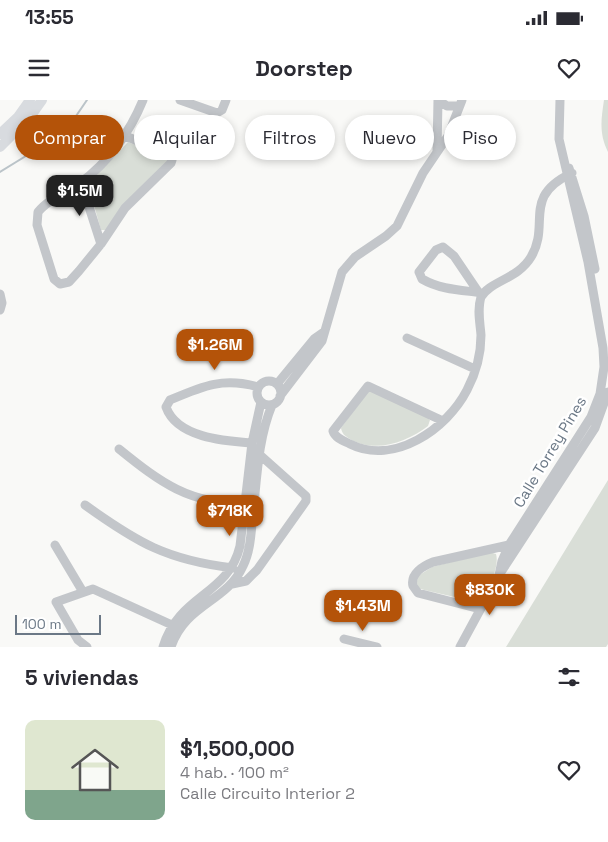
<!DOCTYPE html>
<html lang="es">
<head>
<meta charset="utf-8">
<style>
	:root { --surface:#fff; --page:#f2f2f3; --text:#2b2b33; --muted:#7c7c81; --line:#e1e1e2; --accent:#b45309 }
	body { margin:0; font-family:"Space Grotesk",sans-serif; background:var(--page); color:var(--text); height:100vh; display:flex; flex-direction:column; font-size:19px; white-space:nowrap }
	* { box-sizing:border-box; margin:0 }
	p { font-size:16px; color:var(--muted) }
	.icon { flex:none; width:28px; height:28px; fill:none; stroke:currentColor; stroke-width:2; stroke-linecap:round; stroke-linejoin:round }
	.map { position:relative; height:547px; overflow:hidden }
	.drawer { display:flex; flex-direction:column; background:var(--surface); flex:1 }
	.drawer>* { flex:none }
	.top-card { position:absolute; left:15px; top:15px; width:579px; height:45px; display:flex; gap:10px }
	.scale { position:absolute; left:15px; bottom:12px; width:86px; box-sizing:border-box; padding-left:5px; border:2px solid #6b7886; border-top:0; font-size:14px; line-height:18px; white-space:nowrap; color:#6b7886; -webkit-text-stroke:4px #fff; paint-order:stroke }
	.price { position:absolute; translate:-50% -42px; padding:0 11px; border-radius:10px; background:var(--accent); color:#fff; font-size:16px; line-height:32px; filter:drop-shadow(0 1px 2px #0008) }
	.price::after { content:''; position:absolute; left:50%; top:30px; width:15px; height:11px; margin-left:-8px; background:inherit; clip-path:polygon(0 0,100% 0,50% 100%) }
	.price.on { background:#222; color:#fff }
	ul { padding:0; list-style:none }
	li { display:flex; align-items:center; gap:15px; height:125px; padding:0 25px }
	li+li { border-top:1px solid var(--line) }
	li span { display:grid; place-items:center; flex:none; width:140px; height:100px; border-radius:10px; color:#555 }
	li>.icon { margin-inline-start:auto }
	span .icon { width:60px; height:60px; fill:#fffc; stroke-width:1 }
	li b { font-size:21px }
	h2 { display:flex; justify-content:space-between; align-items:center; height:60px; padding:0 25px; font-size:21px }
	.chip { padding:0 18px; border-radius:22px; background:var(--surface); box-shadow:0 2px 8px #0003; font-size:18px; line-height:45px }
	.chip.on { background:var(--accent); color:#fff }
	.status { display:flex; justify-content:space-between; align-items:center; height:35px; padding:0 25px; background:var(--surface); direction:ltr }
	.status svg { height:14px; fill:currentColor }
	header { display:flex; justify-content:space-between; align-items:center; height:65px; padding:0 25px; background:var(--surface); font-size:22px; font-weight:600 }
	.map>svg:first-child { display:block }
</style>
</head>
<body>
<div class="status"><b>13:55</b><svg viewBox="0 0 49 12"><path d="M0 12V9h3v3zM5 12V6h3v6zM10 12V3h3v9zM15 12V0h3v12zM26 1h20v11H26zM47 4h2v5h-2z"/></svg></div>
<header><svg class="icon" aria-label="menu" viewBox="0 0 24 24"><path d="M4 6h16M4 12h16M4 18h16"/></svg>Doorstep<svg class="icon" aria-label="heart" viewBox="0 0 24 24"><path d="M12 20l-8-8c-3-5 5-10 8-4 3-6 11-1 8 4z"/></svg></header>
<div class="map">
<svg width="608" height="547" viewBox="0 0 608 547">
	<rect width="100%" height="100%" fill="#f9f9f7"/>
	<path fill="#d9ded7" d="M604,0h4v52c-9,-18 -7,-32 -4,-52z
		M128,42l38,15 2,7c-26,21 -43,37 -61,66h-6l-13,-46z
		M368,291h5l53,25 4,4 -2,6c-21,16 -53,28 -78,13 -5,-3 -8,-5 -9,-11z
		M608,380v164l-2,3h-100z
		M489,452l7,2c4,13 -9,41 -20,48l-56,-13 -4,-3 2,-10 14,-9z"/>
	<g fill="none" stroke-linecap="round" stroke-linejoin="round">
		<path stroke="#bbc4c9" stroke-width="2" d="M0,72l34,-21 27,-13 26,-38"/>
		<path stroke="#c3c6ca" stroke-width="9" d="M180,0l37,13 5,-3 4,-10
			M438,0l9,6h12
			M123,35l44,18 5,7 -1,3 -46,45 -24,36 -22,27 -10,11 -9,2 -6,-5 -17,-54 1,-13c10,-13 29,-20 42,-29 28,-20 50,-51 63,-83
			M437,51l1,-51
			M569,68l15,48 11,53
			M81,82l20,62
			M479,193l-25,-37 -11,-9 -7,3 -17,22 3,7c19,11 40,11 61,14
			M0,194l2,9 -2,7
			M407,238l68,31
			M257 293a12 12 0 1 1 24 0a12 12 0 1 1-24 0Z
			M277,284l37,-45 10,-7
			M280,296l42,-55 20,-69 13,-15 31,-21 11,-10 26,-53 25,-37 14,-36
			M443,321l-75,-35 -35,45c2,7 11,10 17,13 44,22 97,-15 117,-54 9,-17 14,-37 14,-55 -1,-13 -4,-25 0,-38 9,-16 37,-18 50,-40 20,-33 -10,-60 41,-84
			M252,343c-27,-2 -75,-5 -86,-36l4,-7c33,-14 53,-23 88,-13
			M119,349c42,34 70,55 127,55
			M85,405c53,38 82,55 148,63
			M55,445l28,47
			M499,475l3,-14 7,-16 82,-128 9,-23 4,-27 -1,-19 -15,-86 -29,-123 1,-39
			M232,484l14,-3 11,-11 49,-69v-5l-46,-41
			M480,509l-62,-16 -5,-7c-3,-12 10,-20 20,-24l76,-17
			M344,539l33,8
			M87,547l-9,-7 -22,-38 37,-13 79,36
			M163,547c16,-53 65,-51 77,-101l12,-103 9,-41
			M171,547c14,-43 56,-45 72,-81 8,-16 8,-35 10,-52 4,-37 5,-75 19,-109
			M460,547l39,-72 96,-147 13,-36"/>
		<path stroke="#d8dbdf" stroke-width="10" d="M0,34l18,-17 12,-17
			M0,47l30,-30 12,-17"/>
	</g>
	<g text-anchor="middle" stroke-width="5" stroke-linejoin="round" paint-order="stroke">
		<g font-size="15" fill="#6b7886" stroke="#fff">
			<text transform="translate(550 352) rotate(-59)" y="5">Calle Torrey Pines</text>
		</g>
	</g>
</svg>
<div class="scale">100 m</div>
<b class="price on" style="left:80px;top:117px">$1.5M</b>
<b class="price" style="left:215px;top:271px">$1.26M</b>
<b class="price" style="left:230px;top:437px">$718K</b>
<b class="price" style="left:490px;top:516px">$830K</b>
<b class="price" style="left:363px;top:532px">$1.43M</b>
<div class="top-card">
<a class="chip on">Comprar</a>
<a class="chip">Alquilar</a>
<a class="chip">Filtros</a>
<a class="chip">Nuevo</a>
<a class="chip">Piso</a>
</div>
</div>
<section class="drawer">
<h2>5 viviendas<svg class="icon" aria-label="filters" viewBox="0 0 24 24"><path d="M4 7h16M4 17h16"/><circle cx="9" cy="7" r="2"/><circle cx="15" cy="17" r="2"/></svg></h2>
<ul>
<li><span style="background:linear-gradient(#dfe7d0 70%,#7fa58c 0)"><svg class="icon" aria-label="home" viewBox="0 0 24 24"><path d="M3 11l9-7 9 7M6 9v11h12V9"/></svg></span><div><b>$1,500,000</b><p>4 hab. · 100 m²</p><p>Calle Circuito Interior 2</p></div><svg class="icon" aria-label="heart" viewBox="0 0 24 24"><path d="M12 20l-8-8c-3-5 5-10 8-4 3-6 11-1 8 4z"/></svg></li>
</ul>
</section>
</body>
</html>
